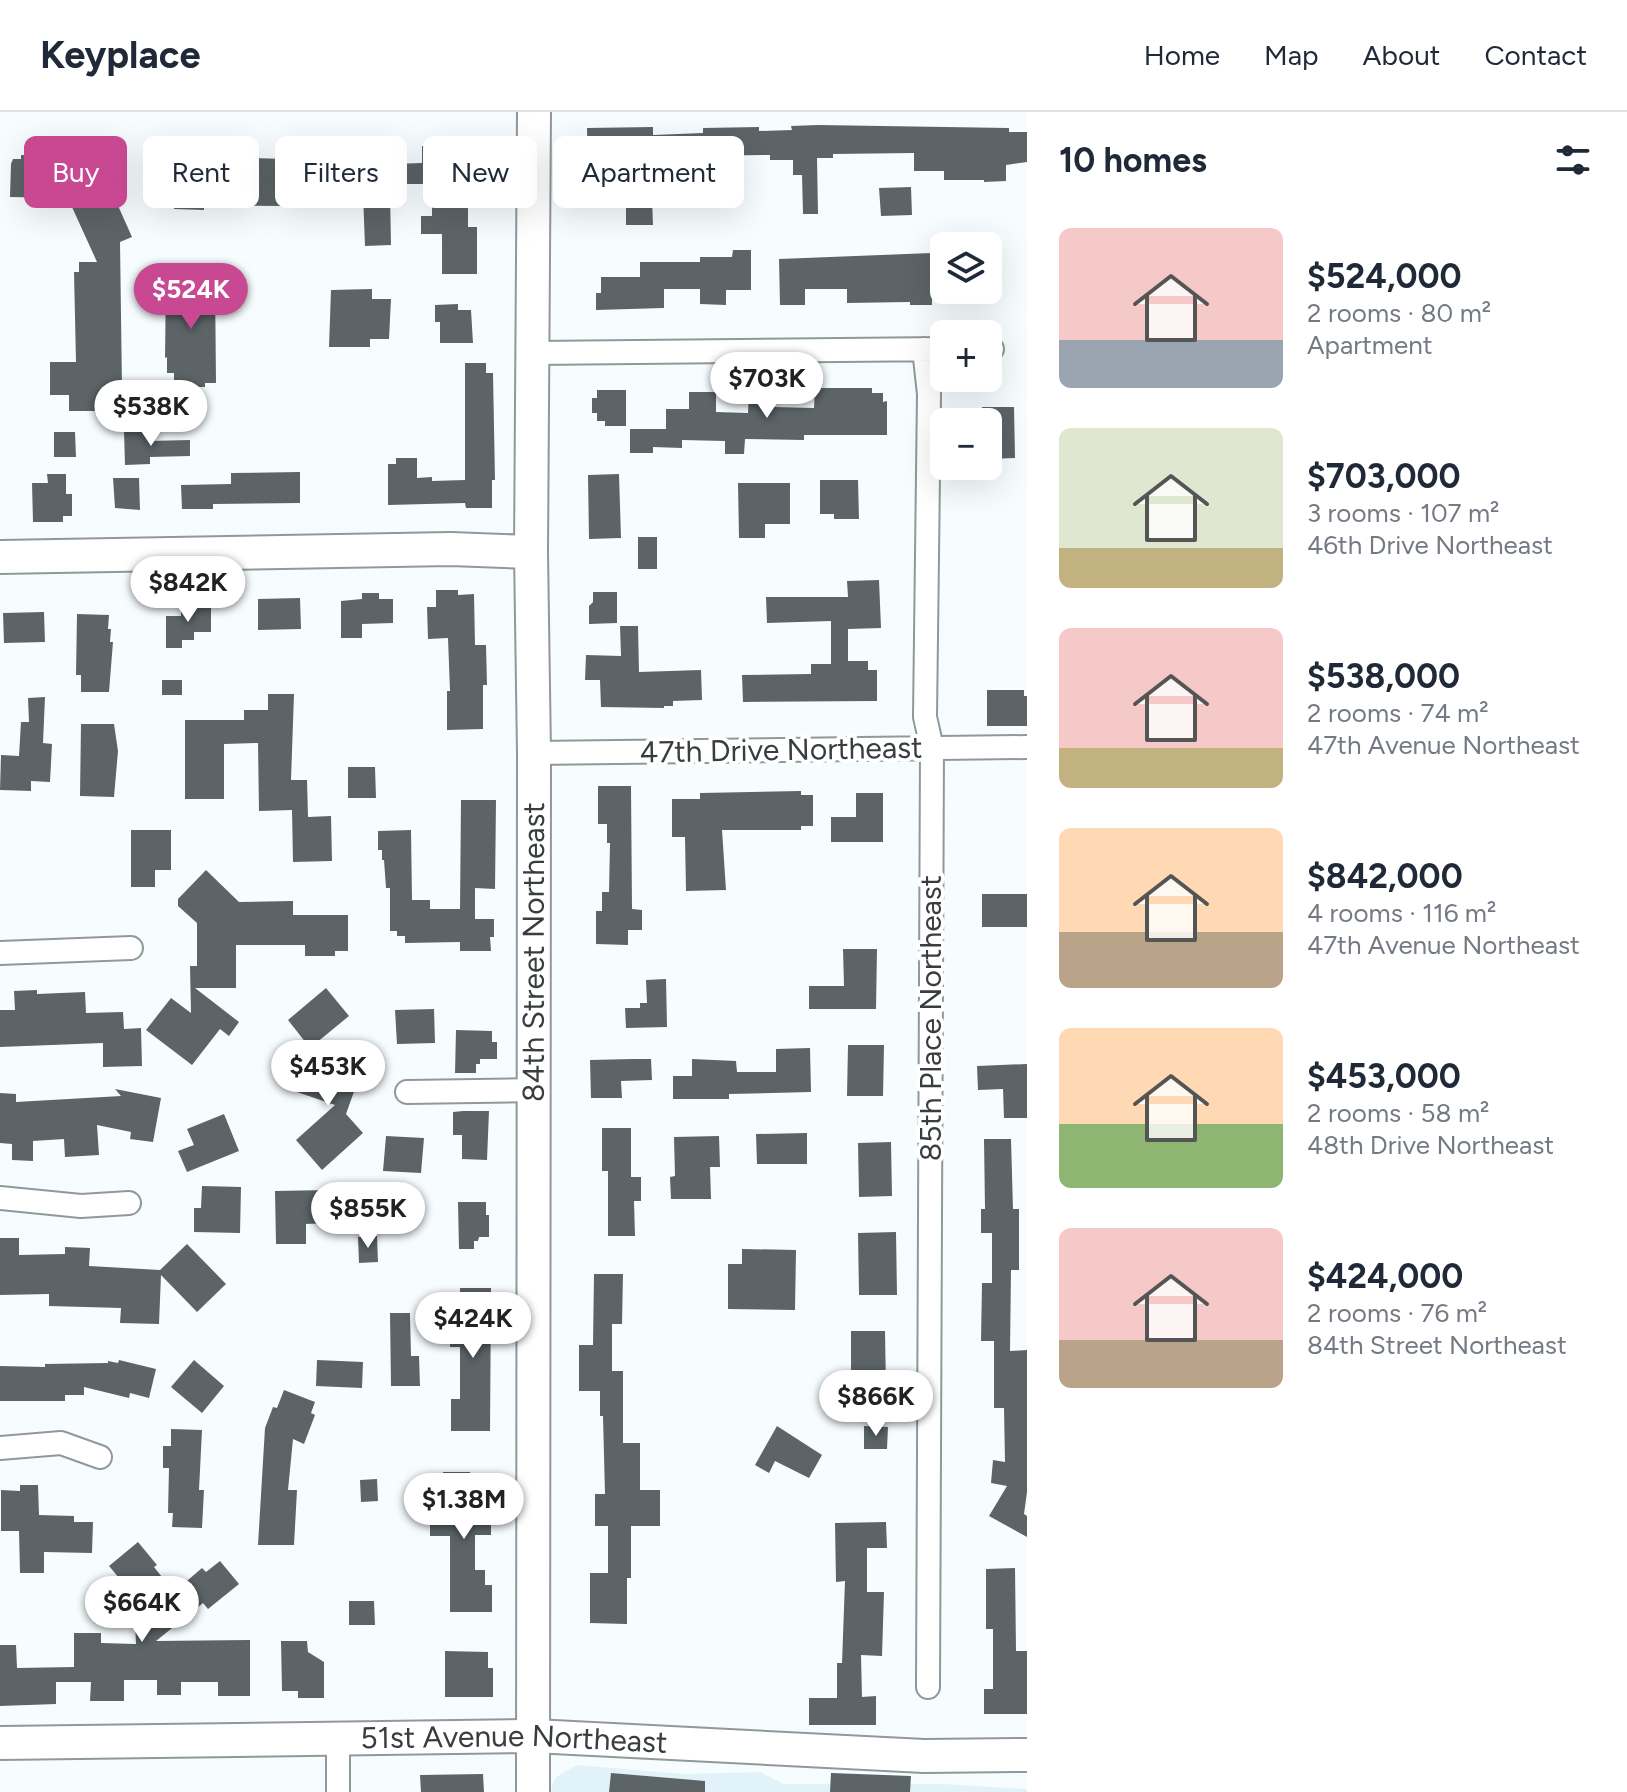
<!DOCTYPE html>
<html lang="en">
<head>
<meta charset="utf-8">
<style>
	:root { --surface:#fff; --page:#f6f6f7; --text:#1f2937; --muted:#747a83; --line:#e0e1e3; --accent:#c94892 }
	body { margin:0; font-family:Figtree,sans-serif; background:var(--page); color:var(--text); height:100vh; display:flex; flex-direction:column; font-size:30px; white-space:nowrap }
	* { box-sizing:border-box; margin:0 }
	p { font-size:26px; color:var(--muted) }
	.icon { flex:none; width:44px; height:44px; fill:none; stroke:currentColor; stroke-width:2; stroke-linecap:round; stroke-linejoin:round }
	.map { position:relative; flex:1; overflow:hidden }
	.panel { display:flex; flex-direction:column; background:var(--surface); width:600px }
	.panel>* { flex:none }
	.guide { position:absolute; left:24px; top:24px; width:760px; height:72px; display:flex; gap:16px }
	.tools { position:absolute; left:930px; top:120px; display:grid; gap:16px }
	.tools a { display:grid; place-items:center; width:72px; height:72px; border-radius:12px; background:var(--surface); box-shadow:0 8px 32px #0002; font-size:40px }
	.price { position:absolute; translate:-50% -68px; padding:0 18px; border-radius:28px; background:#fff; color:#222; font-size:26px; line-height:52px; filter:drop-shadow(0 2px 4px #0008) }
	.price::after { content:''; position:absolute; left:50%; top:48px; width:24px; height:18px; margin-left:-12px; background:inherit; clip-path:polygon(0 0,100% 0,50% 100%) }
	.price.on { background:var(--accent); color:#fff }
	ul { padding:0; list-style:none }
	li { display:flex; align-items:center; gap:24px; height:200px; padding:0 32px }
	li span { display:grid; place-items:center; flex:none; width:224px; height:160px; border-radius:12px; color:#555 }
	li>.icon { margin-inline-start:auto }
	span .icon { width:96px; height:96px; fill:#fffc; stroke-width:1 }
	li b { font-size:34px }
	h2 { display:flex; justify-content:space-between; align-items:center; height:96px; padding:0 32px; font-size:34px }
	.tag { padding:0 28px; border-radius:12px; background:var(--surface); box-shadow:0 8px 32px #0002; font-size:28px; line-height:72px }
	.tag.on { background:var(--accent); color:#fff }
	header { display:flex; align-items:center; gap:48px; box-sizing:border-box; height:112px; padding:0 40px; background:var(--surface); border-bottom:2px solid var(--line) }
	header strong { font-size:38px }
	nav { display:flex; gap:44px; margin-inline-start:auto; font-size:28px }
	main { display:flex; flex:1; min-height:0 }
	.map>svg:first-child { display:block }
</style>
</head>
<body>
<header>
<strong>Keyplace</strong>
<nav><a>Home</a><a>Map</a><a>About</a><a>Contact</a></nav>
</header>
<main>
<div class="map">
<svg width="1027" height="1680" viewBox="0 0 1027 1680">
	<rect width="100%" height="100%" fill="#f7fdff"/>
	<path fill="#e1f3f9" d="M577,1653l108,9 75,-2 24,12h159l84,5v3h-476l1,-8 4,-7z"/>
	<path fill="#5c6467" d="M818,13l191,3v4h18v30l-21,3v16l-22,1v-2h-40v-9h-30v-18l-81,1v4h-16l1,56h-15l-1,-39h-9v-15h-23v-5l-77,1 1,7 -26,1v14l-20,1v-15l-32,1v26h-28l-1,-63 66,-1v8l50,-2v-5l56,-1v4l33,-1 -1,-4z
		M422,34h49v11h3l1,24h-3v17h-4v29h9v47h-35v-40h-21v-18h11v-32h-40v-20l30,-1z
		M21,43l42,1v42l-53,-1 1,-33 2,-5h8z
		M204,44l80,3v17l4,1v16h-5v13l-79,-1v5l-30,-1 1,-44h21v-6h8z
		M911,75l1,28 -31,1 -2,-28z
		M111,78l21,47 -12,5 2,146h-5v23h-48v-16h-19v-33h26l-2,-90h5v-10h18l-25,-55z
		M390,80l1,53 -26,1 -2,-53z
		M626,87h26l1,26h-27z
		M733,138h18v40h-25v15l-26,-1v-15h-36v19l-68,2v-17h5v-16h39v-15h60v-5h32z
		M932,141v52h-22v-3l-63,1v-14h-42v16h-25l-1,-46z
		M186,163h15l1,6h13l1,102h-11v4h-31v-14h-7v-16l-2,1 1,-80h20z
		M372,177v10h19l-2,40h-19v8h-41l2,-57z
		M458,192v6h13l2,33h-33v-21h-5v-17z
		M465,251h21v10h7l2,107h-3v28h-26l-1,-5 -77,2v-41h8v-6h21v20l15,-1v4l33,-1z
		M815,276h57v5h11v9l4,-1v34h-83v5l-59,-1 -1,15h-19v-13l-43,-1v8l-29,-1v6h-23v-24h36v-20h23v-17h27v20l32,1 1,-22h24v16l41,1z
		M597,278h29v36h-21v-5h-8v-8h-5v-15h5z
		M982,295h32l1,51 -27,1v-37h-5z
		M124,318h25v11l41,-1v16l-40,1v7l-25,1z
		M54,320h21l1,25h-22z
		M300,360v31l-87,1v5h-31l-1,-24 50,-1v-11z
		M47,362h19v20h6v22h-9v6h-30l-1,-39h16z
		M619,362l2,64 -32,1 -1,-64z
		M113,366h26l1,32 -25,-2z
		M820,368h38l1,39h-25v-5h-14z
		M738,371h52v41h-25v14h-26z
		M638,425h19v32h-19z
		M879,468l2,48 -33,1v32h20v9h9v31l-134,1 -1,-27 69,-1v-10h20v-43l-64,2 -1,-26h82l-1,-16z
		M436,478h22v5l16,-1 1,51h11l1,40h-4v44l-36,1v-39h3l-2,-53 -20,1 -1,-32h9z
		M593,480h24v31l-28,1v-18l4,-4z
		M362,481h17v6h14v24l-31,1v14h-21v-37l21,-2z
		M300,486l1,31 -43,1v-31z
		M181,489l30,3v28h-17v8h-12v8h-16v-32h15z
		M44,500l1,30 -41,1 -1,-30z
		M77,502l32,1 -1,14h3l-1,13h3l-4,50h-28v-17h-5z
		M620,514h18l1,46 62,-2 1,30 -29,1v5h-9v2l-63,-1 -1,-27h-15l1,-25 35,1z
		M162,568h20v15h-20z
		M987,578h37v6h3v30h-40z
		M268,582h26l-3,86h16l1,37 23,-1 1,45 -39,1 -1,-52 -33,1 -1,-68 -34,1v55h-39v-79h59v-10h24z
		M45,585l-2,46 9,1 -2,38 -19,-1v10l-31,-1 1,-35 18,1 2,-34h8l-1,-24z
		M81,612h33l4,27 -4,46 -34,-1z
		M348,655h27l1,31h-28z
		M598,674h33l1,123 10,1v20h-14v15l-32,-1v-33h6v-19h7l1,-49h-3v-19h-9z
		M801,679v4h12v31h-12v4h-79l4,60 -40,1 -1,-54h-13v-38h28v-6z
		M856,681h27v49h-52v-25h25z
		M461,688h35l-1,89 -20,-1v31h19v18h-4l1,14h-31v-9l-55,1v-7h-8v-5h-7v-43h-4l-2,-28h-2v-10h-4v-19l33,-1 1,70h18v9h30z
		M131,718h40v40h-16v17h-24z
		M206,758l33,32 54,-1v14h55v36h-13v5h-30v-11h-69v43h-41l44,34 -10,14 -9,-7 -28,36 -46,-35 25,-32 20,15 -1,-47h7v-43l-19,-17v-7z
		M982,782h45v33h-45z
		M843,837h34l-1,60h-67v-23h35z
		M666,867l1,48 -41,1 -1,-20h15v-5h7l-1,-23z
		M326,876l23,28 -39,32 -22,-28z
		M37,878v4l48,-2 1,21 37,-1 1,17 17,-1 1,38 -39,1v-24l-103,4v-37h15l-1,-19z
		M434,897l1,34 -38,1 -2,-34z
		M456,918l36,1v11h5v17h-17v5h-4v9h-21z
		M848,933h36l-1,51h-36z
		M810,936l1,44 -82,2v5h-56v-23h19v-17l44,2 1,11h39v-23z
		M304,940l57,20 -15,42 17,19 -41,37 -26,-30 39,-35 -38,-13 6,-18 -6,-2z
		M633,947h18l1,21 -31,1 1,17h-31l-1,-38z
		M1027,952v54h-23l-1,-29 -25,1 -1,-24z
		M115,977l46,9 -8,44 -23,-3 1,-7 -34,-7 2,30 -34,2 -1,-18 -31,2v20l-21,-1v-16l-12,-1v-50l16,1v8l105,-6z
		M463,999h26l-2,49 -25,-1v-24h-9v-23z
		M224,1002l15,37 -52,21 -9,-21 16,-6 -7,-16z
		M602,1016h29v49h10v24h-7l1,35h-27v-65h-6z
		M807,1021v31h-50l-1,-30z
		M386,1024l38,2 -3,35 -38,-2z
		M719,1024l1,31h-10l1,32h-40l-1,-22 5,-1 -1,-39z
		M984,1027h27l2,70h6v61h-8l-1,81 17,-1v142l-3,22 3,2v21l-38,-21 18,-30 -16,-3 2,-23 12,2 -1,-54h-10v-67h-13l1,-58h10v-50h-11v-24h4z
		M891,1030l1,54 -33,1 -1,-54z
		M202,1074l39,1 -1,46 -46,-1v-24h7z
		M329,1078l1,33 -24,1v20h-30l-1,-53z
		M458,1090h28v13h3v22h-10l-1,4h-4v8h-15z
		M896,1120l1,63h-38l-1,-62z
		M377,1124l1,26 -19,1 -1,-26z
		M0,1126h19v17l46,-1v-7l25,1 -1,18 71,4 27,-26 39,40 -29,28 -36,-37 -2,49 -39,-1 1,-15 -72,-2v-12l-49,1z
		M742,1137l54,1 -1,60 -67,-1v-45h14z
		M594,1162h29l-1,50h-10v47h11v72h17v47h20v36h-29v52h-4v46l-37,-1v-50h18v-47h-13v-32h10l-2,-78h-3v-25h-21v-46h14z
		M460,1176h31l-1,143h-39v-32h9v-52h-10l1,-34h9z
		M390,1201h20l1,43h8l1,30h-29z
		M851,1219h34l1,58 -35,1z
		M119,1248l37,9 -7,29 -19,-5 -1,5 -45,-11v8h-19v6h-65v-35l45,1v-3l63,-1v-2l10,2z
		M194,1248l30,26 -22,27 -31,-26z
		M317,1248l46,2 -1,26 -46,-2z
		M284,1278l31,12 -4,11 4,2 -11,29 -11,-5 -5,51h9l-3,55h-36l7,-117 8,-21 4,1z
		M777,1314l45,29 -13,23 -34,-17 -6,12 -14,-8z
		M864,1314l24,1 -1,22h-23z
		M171,1317l31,1 -3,60h5l-2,38 -30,-1 1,-14h-5l1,-45h-6v-22h8z
		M443,1360h27v20h21v43h-16v35h10v15h7v27h-42v-76h-20v-26h14z
		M377,1367l1,22 -17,1 -1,-22z
		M20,1373h18l1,30 35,1v6h19l-1,31 -48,-1v21h-24l-1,-42h-18v-41l19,1z
		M886,1410l1,26h-20v44h17l-2,64 -21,-1 1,42 14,-1v29h-67v-27h28v-35h5l3,-82 -9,1 -1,-59z
		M138,1430l19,23 -3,2 20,25 28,-24 4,4 14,-11 19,23 -31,25 -5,-6 -47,38 94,-1v56h-32v-14h-37v13h-24v-15h-33v21h-34l1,-19h-35v22l-56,2v-61h16l1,23 57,-1v-34h27v10l35,1 -2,-48 -25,-30z
		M1015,1456l1,83h11v63h-43v-25h9v-60h-7v-60z
		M349,1489h25l1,24h-26z
		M281,1529h26l1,11 16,10v36h-26v-7h-16z
		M445,1539l43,1v16h5v29h-48z
		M611,1661l94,8v11h-96z
		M831,1661l80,3 -1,16h-80z
		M483,1662l1,18h-63l-1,-17z"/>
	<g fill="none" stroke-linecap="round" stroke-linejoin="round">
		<g stroke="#8f989b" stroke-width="26">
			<path id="street" d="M924,237l5,45 -4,323 7,31 -4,939
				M988,237h4
				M534,241l410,-4
				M534,641l493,-6
				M0,841l131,-5
				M407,980l127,-2
				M0,1086l81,8 48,-3
				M0,1336l61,-5 39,14
				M338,1626v54"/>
		</g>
		<g stroke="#8f989b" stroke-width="36">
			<g id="secondary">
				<path d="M0,445l451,-8 80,3"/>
				<path id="s1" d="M0,1631l534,-7 390,20 103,-1"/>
				<path id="s2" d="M533,1680l1,-1039 -3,-201 3,-440"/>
			</g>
		</g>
		<use href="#street" stroke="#fff" stroke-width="22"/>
		<use href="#secondary" stroke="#fff" stroke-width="32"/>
	</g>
	<g text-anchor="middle" stroke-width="8" stroke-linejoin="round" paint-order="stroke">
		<g font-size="30" fill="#393d3e" stroke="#fff">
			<text transform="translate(781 638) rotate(-1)" y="10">47th Drive Northeast</text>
			<text dy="10" stroke="none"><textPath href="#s2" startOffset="840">84th Street Northeast</textPath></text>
			<text transform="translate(931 906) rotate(-90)" y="10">85th Place Northeast</text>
			<text dy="10" stroke="none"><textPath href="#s1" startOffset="514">51st Avenue Northeast</textPath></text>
		</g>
	</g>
</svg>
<div class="tools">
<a><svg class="icon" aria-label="layers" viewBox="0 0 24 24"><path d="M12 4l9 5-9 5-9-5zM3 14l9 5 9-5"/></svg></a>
<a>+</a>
<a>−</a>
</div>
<b class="price on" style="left:191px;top:219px">$524K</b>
<b class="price" style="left:767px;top:308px">$703K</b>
<b class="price" style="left:151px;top:336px">$538K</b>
<b class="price" style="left:188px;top:512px">$842K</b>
<b class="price" style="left:328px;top:996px">$453K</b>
<b class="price" style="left:368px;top:1138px">$855K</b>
<b class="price" style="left:473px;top:1248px">$424K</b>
<b class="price" style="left:876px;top:1326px">$866K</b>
<b class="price" style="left:464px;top:1429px">$1.38M</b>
<b class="price" style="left:142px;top:1532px">$664K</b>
<div class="guide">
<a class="tag on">Buy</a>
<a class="tag">Rent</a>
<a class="tag">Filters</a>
<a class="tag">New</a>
<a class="tag">Apartment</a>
</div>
</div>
<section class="panel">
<h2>10 homes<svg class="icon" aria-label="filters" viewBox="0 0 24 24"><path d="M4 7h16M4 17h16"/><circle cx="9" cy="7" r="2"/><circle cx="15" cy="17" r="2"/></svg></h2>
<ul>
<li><span style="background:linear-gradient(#f6c9c9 70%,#9aa5b1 0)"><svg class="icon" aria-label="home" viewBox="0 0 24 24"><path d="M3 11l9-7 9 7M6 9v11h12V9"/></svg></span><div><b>$524,000</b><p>2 rooms · 80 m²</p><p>Apartment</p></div></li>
<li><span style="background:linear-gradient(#dfe7d0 75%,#c2b280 0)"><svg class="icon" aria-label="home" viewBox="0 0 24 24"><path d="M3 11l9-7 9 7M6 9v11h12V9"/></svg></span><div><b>$703,000</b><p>3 rooms · 107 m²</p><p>46th Drive Northeast</p></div></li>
<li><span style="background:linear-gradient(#f6c9c9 75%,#c2b280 0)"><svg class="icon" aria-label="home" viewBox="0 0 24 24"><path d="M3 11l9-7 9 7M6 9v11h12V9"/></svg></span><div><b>$538,000</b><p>2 rooms · 74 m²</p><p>47th Avenue Northeast</p></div></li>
<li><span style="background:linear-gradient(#ffd9b3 65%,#b9a48a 0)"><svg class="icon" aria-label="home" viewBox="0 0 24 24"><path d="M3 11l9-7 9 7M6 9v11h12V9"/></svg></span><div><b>$842,000</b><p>4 rooms · 116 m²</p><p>47th Avenue Northeast</p></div></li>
<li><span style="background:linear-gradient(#ffd9b3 60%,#8fb573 0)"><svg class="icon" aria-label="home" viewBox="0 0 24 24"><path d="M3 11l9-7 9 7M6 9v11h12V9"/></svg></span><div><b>$453,000</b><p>2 rooms · 58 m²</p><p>48th Drive Northeast</p></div></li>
<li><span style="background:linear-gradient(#f6c9c9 70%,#b9a48a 0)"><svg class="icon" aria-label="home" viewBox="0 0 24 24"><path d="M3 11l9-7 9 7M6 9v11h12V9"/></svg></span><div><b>$424,000</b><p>2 rooms · 76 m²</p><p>84th Street Northeast</p></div></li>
</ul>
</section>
</main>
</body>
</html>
